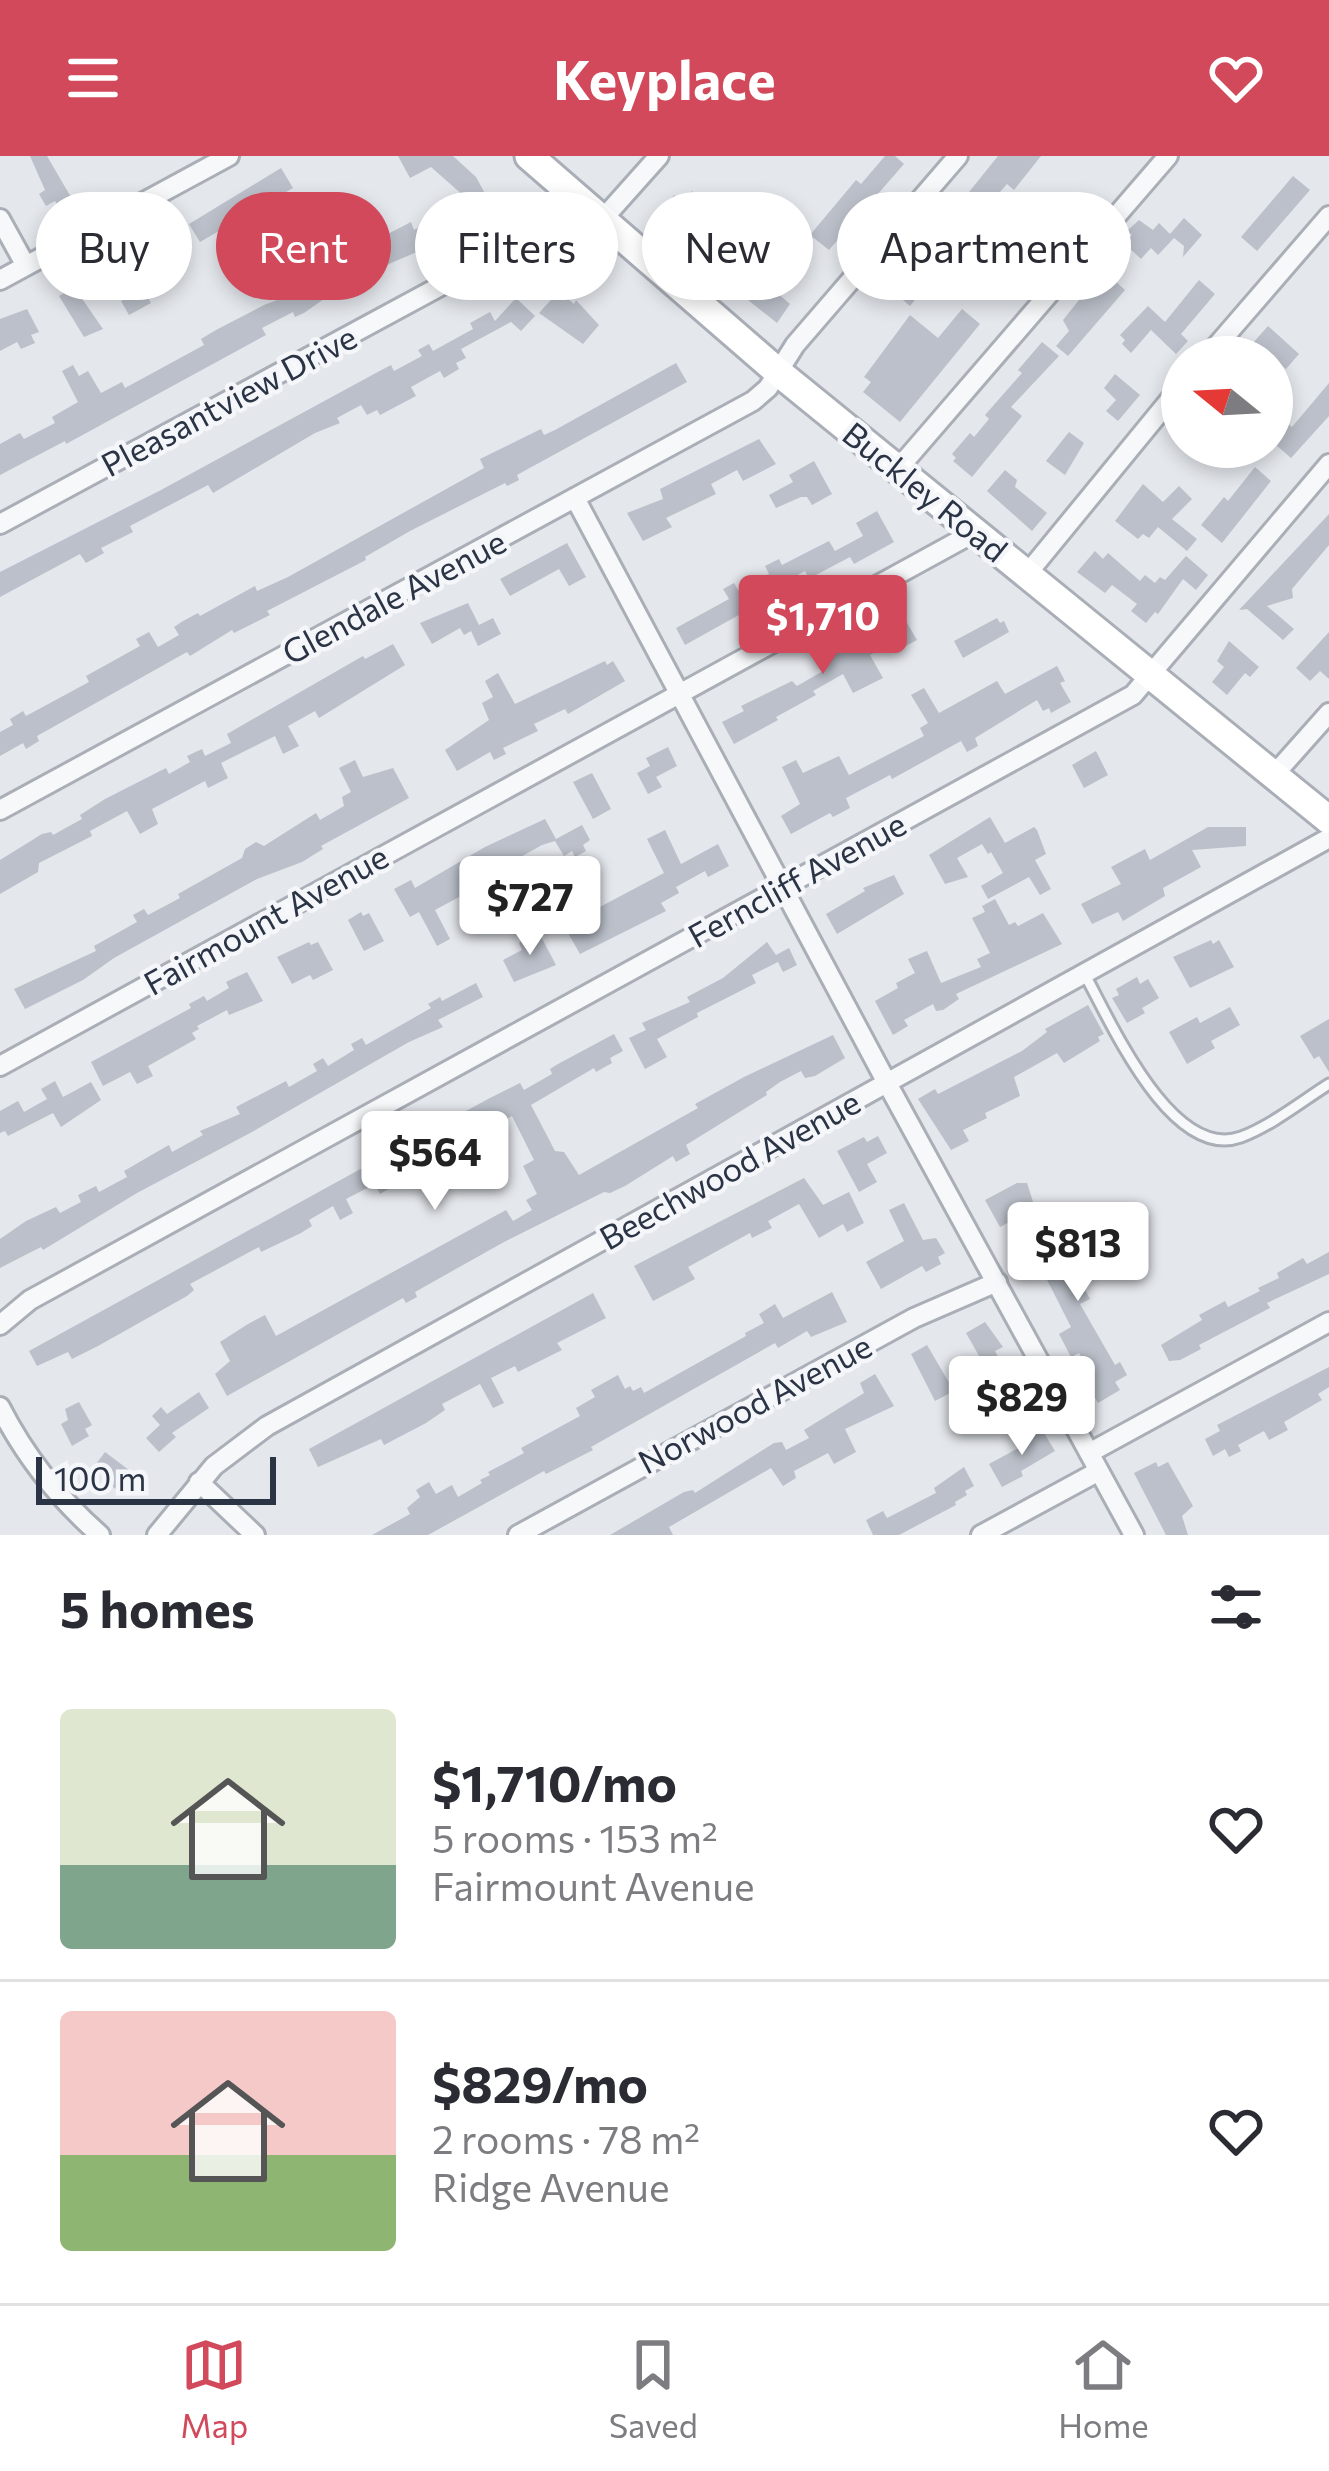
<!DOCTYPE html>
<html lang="en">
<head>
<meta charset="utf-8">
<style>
	:root { --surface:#fff; --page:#f2f2f3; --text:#2b2b33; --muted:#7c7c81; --line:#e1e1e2; --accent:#d1495b }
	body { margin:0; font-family:Commissioner,sans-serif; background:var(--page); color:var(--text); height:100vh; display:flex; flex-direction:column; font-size:45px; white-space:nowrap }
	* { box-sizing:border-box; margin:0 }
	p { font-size:39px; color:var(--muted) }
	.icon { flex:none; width:66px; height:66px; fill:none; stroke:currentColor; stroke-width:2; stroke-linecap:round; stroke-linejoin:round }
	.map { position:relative; height:1379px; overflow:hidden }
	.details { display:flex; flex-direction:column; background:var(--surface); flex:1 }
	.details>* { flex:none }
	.top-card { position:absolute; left:36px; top:36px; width:1257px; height:108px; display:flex; gap:24px }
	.needle { width:78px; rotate:288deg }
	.controls { position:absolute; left:1161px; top:180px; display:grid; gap:24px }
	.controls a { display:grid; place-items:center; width:132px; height:132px; border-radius:50%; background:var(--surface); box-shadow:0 6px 18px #0003; font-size:60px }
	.scale { position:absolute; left:36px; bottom:30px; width:240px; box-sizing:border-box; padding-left:12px; border:6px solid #2b3445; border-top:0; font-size:33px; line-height:42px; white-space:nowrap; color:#2b3445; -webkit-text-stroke:9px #f4f6f9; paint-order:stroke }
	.price { position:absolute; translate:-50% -102px; padding:0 27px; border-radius:12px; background:#fff; color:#222; font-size:39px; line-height:78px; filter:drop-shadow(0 3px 6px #0008) }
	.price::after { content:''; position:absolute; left:50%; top:72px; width:36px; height:27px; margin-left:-18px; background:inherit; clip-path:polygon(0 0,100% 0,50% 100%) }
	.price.selected { background:var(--accent); color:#fff }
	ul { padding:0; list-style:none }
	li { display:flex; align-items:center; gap:36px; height:300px; padding:0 60px }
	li+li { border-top:3px solid var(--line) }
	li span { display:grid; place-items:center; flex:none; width:336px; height:240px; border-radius:12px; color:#555 }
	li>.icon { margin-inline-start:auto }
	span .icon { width:144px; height:144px; fill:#fffc; stroke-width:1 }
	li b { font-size:51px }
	h2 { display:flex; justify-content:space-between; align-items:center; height:144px; padding:0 60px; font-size:51px }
	.tag { padding:0 42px; border-radius:54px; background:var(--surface); box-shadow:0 6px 18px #0003; font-size:42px; line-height:108px }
	.tag.selected { background:var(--accent); color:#fff }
	header { display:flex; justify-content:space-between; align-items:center; height:156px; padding:0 60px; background:var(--accent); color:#fff; font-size:54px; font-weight:700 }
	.tab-bar { display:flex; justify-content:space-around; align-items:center; height:168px; border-top:3px solid var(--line); background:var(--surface); font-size:33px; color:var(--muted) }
	.tab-bar a { display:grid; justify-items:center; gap:6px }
	.tab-bar .selected { color:var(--accent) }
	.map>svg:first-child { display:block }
</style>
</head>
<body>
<header><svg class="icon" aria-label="menu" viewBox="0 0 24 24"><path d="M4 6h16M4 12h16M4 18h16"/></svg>Keyplace<svg class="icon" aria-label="heart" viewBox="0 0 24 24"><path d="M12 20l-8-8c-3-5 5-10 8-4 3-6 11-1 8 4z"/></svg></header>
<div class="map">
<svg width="1329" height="1379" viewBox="0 0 1329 1379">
	<rect width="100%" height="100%" fill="#e4e7ec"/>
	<path fill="#bbc0ca" d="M30,0h17l28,48 -13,8 -7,-11 -9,5 -7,-12 6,-4z
		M398,0h55l23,21 17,31 -15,8 7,13 -14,8 -17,-34 11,-6 -34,-30 -21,11z
		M885,0h10l9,8 -75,86 -19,-15 46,-55 5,4z
		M998,0h43l-27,34 -7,-6 -17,19 5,4 -4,4 32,28 -8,9 -6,-5 -7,8 29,24 -12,15 -28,-20 -3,-5 8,-10 -12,-11 10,-14 -33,-28z
		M281,12l12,20 -93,54 -11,-18z
		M1293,20l17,14 -53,61 -16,-14z
		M692,35l14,12 -14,17 98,84 -13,19 -92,-73 2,-4 -33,-28 20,-23 8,7z
		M1061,45l15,12 -28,33 -22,-19 15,-17 7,5z
		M1184,62l18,17 -19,22 1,-11 -10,-8 -16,17 -7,-7 -10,11 -17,-16 8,-8 -5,-4 12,-11 14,10 6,-7 11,11z
		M411,66l3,8 8,-4 9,20 -40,17 -58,34 -2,-3 -27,19 -9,4 -2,-5 -31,16 4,7 -200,109 -1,-3 -65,34v-31l20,-11 4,6 31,-16 -3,-6 26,-15 -16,-31 11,-6 6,11 9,-5 13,22 21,-11 3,6 79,-43 -3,-6 15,-9 48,-25 21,-8 1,3 63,-35 -8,-13 15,-9 3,6z
		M129,94l14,23 -6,4 14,26 -22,12 -8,-14 11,-6 -20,-35z
		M914,104l15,12 -7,8 5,5 -17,21 -21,-18z
		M1103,114l22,20 -57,66 -12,-10 13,-15 -6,-11z
		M1199,124l16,14 -34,40 7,7 -12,13 -25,-24 -20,23 -9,-9 3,-4 -5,-5 28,-29 17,16z
		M74,131l29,42 -19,8 -25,-41z
		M559,135l15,13 2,-4 23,25 -16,19 -44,-31z
		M516,142l19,18 -14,15 -10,-9 -50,27 5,9 -10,5 3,6 -15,9 -4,-7 -29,16 5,9 -36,19 -3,-5 -10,5 -6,-10 -24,13 3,5 -25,10 -102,60 -5,-8 -78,41 3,6 -32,16 3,5 -18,10 -6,-9 -80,43v-25l161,-82 213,-116 17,-9 3,6 28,-15 -4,-6 11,-6 4,7 40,-22 -3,-6 20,-11 5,9z
		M27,153l12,23 -8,3 4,8 -14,6 -4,-7 -17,9v-32z
		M962,153l18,15 -80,98 -37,-30 8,-10 -7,-5 46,-62 28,23z
		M1268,170l31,28 -13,15 -33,-26z
		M1042,186l17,14 -48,51 11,9 -50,61 -19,-16 3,-3 -4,-4 18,-21 4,4 15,-18 -4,-4 37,-42 -4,-3z
		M676,207l11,19 -161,88 -9,5 2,5 -12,6 -2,-3 -95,48 -45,26 1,3 -99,51 3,4 -36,18 -2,-3 -42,26 -3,-4 -150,84 2,5 -13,8 -3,-6 -23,13v-24l13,-7 -3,-6 13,-8 3,5 63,-34 -3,-6 54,-30 -4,-7 13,-7 9,15 21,-12 -5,-8 9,-6 15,-8 2,3 55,-30 2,5 31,-14 196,-109 -4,-9 61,-30 3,6 11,-5z
		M1115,218l25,21 -22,26 -12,-10 10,-11 -12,-12z
		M1329,227v33l-38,42 -16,-14 7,-7 -6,-5 10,-10 6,5z
		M1069,276l15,11 -19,32 -19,-14z
		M759,283l17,25 -33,17 -6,-11 -26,14 5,10 -50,24 6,9 -29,14 -16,-28 36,-14 -3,-10z
		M814,305l18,33 -20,11 -5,-8h-6l-25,11 -7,-13 24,-13 -4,-7z
		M1255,311l16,14 -49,62 -21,-18 23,-28 4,4z
		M1005,314l12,10 -2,7 32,26 -15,18 -45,-40z
		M1143,328l20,18 16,-16 13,13 -20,20 25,20 -10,12 -29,-24 -9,11 -6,-4 -5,5 -23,-18z
		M877,355l17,31 -40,22 -4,-7 -36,19 -6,1 -3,-6 -28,15 2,4 -6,6 -88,49 -9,-17 53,-29 -6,-10 11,-6 4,7 31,-16 -4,-8 14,-7 3,6 47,-24 6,10 28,-15 -7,-13z
		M1329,358v31l-37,44 1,9 -26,8 27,23 -11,11 -36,-31 -8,1z
		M567,387l19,34 -17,9 -10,-17 -49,27 -10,-17z
		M1095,395l8,8 5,-6 32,28 5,-6 10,8 5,-6 5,3 21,-24 22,19 -12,15 -13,-11 -25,35 -3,-2 -9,11 -15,-12 6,-7 -25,-19 -7,8 -28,-21z
		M468,447l11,22 14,-7 8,16 -23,12 -7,-15 -7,4 -4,-7 -28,16 -12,-21z
		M903,460l14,24 -13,7 -5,-8 -29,16 13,23 -30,15 -10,-19 -30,17 3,4 -40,22 2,3 -44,24 -12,-22 22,-11 -3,-5 51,-25 5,5 26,-15 -7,-12 40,-30 4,6 33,-18 2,3z
		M997,462l3,5 4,-2 5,11 -46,26 -9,-17z
		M1329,476v47l-9,-8 -10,10 -14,-13z
		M1229,485l30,26 -9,10 -5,-4 -18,22 -15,-13 12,-15 -7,-6z
		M393,488l12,21 -86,53 -4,-7 -27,15 11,20 -16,8 -8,-18 -54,27 7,15 -20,10 -3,-7 -53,28 6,15 -18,10 -13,-23 -37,20 2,5 -53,27 -1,9 -38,22v-34l42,-26 9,-2 2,3 29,-16 -2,-4 25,-16 61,-31 3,6 21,-12 -3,-6 15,-7 3,7 26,-13 -4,-9 136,-78 2,3z
		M605,505l2,4 6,-4 12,20 -57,33 -3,-5 -31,15 4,7 -35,17 3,6 -12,6 -4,-8 -33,19 -12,-21 44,-30 -7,-17 11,-6 -8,-16 13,-8 17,31z
		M1057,510l8,15 -5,2 11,19 -20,11 -2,-5 -6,3 -6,-11 -62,38 3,8 -11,6 -6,-11 -69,38 -2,-4 -44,23 4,10 -17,9 -3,-4 -39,21 -10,-18 19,-12 -18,-37 14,-7 7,13 36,-17 10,19 75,-39 -4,-8 8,-5 -17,-28 13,-7 15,25 58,-32 8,13z
		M668,591l9,19 -21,11 6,10 -14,7 -11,-21 13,-7 -4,-8z
		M1096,595l12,24 -24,13 -12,-23z
		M355,604l8,17 30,-9 16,30 -88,48 2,3 -21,13 -45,17 -143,79 -31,22 -58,29 -11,-20 82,-38 -2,-5 43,-24 -4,-7 11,-6 4,6 32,-17 -2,-4 64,-36 3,-9 11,-7 8,4 52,-33 4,7 24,-14 -2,-9 9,-5 -12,-24z
		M592,617l19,36 -18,10 -20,-37z
		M990,661l15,26 29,-16 3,3 9,24 -11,6 16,29 -11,6 -11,-18 -41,22 -7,-13 22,-13 -12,-21 -3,2 -6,-10 -25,14 11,19 -23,7 -16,-29z
		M545,663l11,20 26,-14 8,15 -7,5 3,6 -11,6 -3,-6 -8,5 -9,-15 -13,4 -25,14 2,9 -16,9 -4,-8 -40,23 2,4 -26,14 15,29 -13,7 -18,-34 -9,5 -16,-28 17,-9 4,8 70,-41z
		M1208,671h38v19l-54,4 9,17 -38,21 2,8 -42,25 -5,-9 -26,12 -11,-20 40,-20 -10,-17 34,-18 5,11z
		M665,674l16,34 37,-20 11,22 -21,11 -3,-6 -29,16 3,6 -18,10 5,8 -86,43 -16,-28 100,-53 -17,-34z
		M894,719l10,19 -67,40 -11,-20 39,-23 -2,-3z
		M995,743l14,26 6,-3 3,4 25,-13 19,31 -106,50 3,5 -16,11 -7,1 -3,-7 -29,16 4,6 -15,9 -18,-34 23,-13 -2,-5 19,-10 -7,-14 19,-8 14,32 40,-16 -4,-8 13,-6 -18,-35 13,-6 -3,-6z
		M361,756l2,4 6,-3 15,28 -20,10 -16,-31z
		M538,775l18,34 -42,17 -11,-22 19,-10 -3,-7z
		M1211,784l2,4 6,-4 15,27 -44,21 -17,-31z
		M309,786l2,3 7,-3 15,28 -20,10 -3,-5 -18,9 -15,-27z
		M767,786l9,13 13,-7 8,17 -14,7 -5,-10 -26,13 4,8 -59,30 1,4 -41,22 10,18 -22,12 -16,-31 17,-8 -4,-7 48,-21 -3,-5 36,-19z
		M247,816l16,29 -34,14 -2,-5 -30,16 2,3 -7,4 4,6 -48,27 5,10 -16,8 -7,-12 -27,14 -12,-24 100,-54 -2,-4 15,-8 3,5 22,-13 -3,-6z
		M1137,821l3,7 8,-5 11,19 -17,10 3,5 -18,10 -15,-25 7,-3 -3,-6z
		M476,827l7,14 -45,23 5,7 -34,15 -157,90 -115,61 -94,57 -2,-3 -41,21v-29l26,-18 30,-14 4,6 21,-11 -3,-7 18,-9 3,6 28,-15 -3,-6 31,-18 14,-8 3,7 31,-17 -3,-4 40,-17 -4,-7 50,-26 3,6 28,-16 -4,-7 10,-6 5,8 26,-16 -3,-6 11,-6 4,7 65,-37 -3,-4 12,-7 2,4z
		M1088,849l16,29 -6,3 2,4 -36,22 -7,-10 -43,24 6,19 -35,17 2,5 -24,12 6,11 -18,9 -33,-51 17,-10 3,5 84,-43 25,-19 -2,-3z
		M1230,851l10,18 -29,16 4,7 -28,16 -18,-32 28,-15 3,6z
		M1329,863v53l-10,-16 -5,3 -14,-23z
		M614,878l9,17 -13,7 2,5 -16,9 -2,-4 -63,37 24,46 9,1 15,23 119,-67 -3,-4 49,-27 89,-42 12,23 -30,18 -10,2 -4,-7 -21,11 -14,10 1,3 -81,50 4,9 -14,8 -3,-6 -48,30 -15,7 -6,-1 -100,50 -89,50 2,5 -11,6 -3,-5 -176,98 -12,-22 15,-13 -10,-19 28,-18 17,-9 11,21 230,-126 7,11 19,-11 -6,-10 11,-6 -14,-28 11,-6 -22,-44 -25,14 -4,-7 -97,54 6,10 -12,7 -5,-10 -29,15 7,14 -13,7 -7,-14 -24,14 3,6 -11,7 -40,19 -2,-5 -69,37 4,6 -7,6 -89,50 -26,13 -4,-7 -31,14 -8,-15 459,-252 32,-16 4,7 28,-16 -2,-5 8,-5z
		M55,925l8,16 28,-15 10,18 -40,27 -8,-14 -45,23 -3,-5 -5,2v-22l18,-10 6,11 23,-13 -6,-10z
		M878,980l9,17 -20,11 10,18 -18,10 -22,-41 27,-14 3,5z
		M804,1022l19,27 26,-13 15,31 -17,9 -4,-8 -24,14 -20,-34 -31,17 4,7 -20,10 -2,-5 -62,34 7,12 -42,22 -19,-35z
		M1017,1027h10l8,25 -35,19 -15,-27z
		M904,1047l19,37 13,-2 9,15 -7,4 3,7 -15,8 -4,-6 -41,23 -15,-27 38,-21 -15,-31z
		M1086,1049l7,12 -4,2 3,5 -21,11 12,21 -20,14 13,22 8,-4 6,11 -10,5 35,61 5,-3 7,13 -12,7 5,8 -22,13 -11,-19 7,-4 -15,-27 -8,4 -12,-23 12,-7 -34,-67 21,-11 -14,-27 25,-14 3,5z
		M1329,1096v22l-62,29 3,5 -71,37 2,4 -21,11 -11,1 -8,-16 41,-25 -3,-5 26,-14 3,6 32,-16 -2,-3 21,-10 -2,-5 26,-15 4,6z
		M832,1136l15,30 -36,15 -4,-6 -29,17 -3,-5 -184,104 2,3 -47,24 -2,-3 -116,64h-56l38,-21 -3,-6 13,-11 -4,-7 13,-8 7,12 16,-9 6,12 24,-14 -2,-3 10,-5 -2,-3 36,-19 -3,-5 59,-32 -4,-8 19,-11 -4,-7 27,-15 7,14 5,-3 3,5 8,-4 3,6 102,-57 -1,-3 19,-10 -5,-9 16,-10 8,14z
		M593,1137l13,25 -49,25 5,7 -44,22 -3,-6 -24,12 13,25 -11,5 -13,-24 -38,20 3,6 -19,13 -42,22 -3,-6 -63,28 -9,-18z
		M985,1166l18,25 -8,4 6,11 -14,8 -21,-37z
		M927,1189l27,46 -19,10 -24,-47z
		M1329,1211v20l-11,7 4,6 -38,22 4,8 -19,10 -5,-9 -26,14 3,6 -12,6 -4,-8 -12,7 -8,-17 15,-8 -3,-6z
		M875,1218l19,32 -49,23 11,23 -22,12 -6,-11 -34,18 2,7 -13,8 -12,-18 -102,59 4,8h-63l74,-43 9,-2 2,3 79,-50 8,-1 4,8 23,-12 -5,-8 60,-37 -4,-10z
		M199,1236l10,16 -37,25 4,4 -17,15 -13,-14 14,-13 -8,-9 9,-9 6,7z
		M79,1246l13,23 -7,4 4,7 -17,10 -11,-22 7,-4 -3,-11z
		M1041,1272l14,23 -34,20 2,5 -21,11 -13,-23 37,-20 -3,-6z
		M105,1296l32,24 -13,19 -15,-11 4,-6 -17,-14z
		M1156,1306l2,5 10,-5 25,44 -11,10 6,19h-22l-32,-62z
		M964,1311l10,19 -9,5 2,4 -12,7 1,3 -57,30h-26l-7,-15 17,-9 4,7 49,-25 -2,-5z"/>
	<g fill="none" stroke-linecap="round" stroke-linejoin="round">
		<g stroke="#a9aeb7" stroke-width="15">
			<path id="lane" d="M1084,817c26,47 87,189 157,164 30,-11 61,-36 88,-53"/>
		</g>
		<g stroke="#a9aeb7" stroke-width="24">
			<path id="street" d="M0,63l26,47
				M601,65l58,-65
				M0,124l229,-124
				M1207,201l122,-141
				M897,314l271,-314
				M575,342l312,585 247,452
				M0,368l533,-288 49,-32
				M1027,418l155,-189
				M1273,620l56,-63
				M0,654l753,-409 15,-13 27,-43 163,-189
				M0,910l975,-534
				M0,1169l30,-25 1103,-605 196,-231
				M0,1251c25,49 59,92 100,128
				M1089,1297l240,-131
				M199,1326l56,53
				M157,1379l57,-69 53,-40 1062,-588
				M518,1379l396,-217 83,-36
				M981,1379l118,-64"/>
		</g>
		<g stroke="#a9aeb7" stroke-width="33">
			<path id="secondary" d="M529,0l249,216 551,448"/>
		</g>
		<use href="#lane" stroke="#f7f8fa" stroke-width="9"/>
		<use href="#street" stroke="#f7f8fa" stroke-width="18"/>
		<use href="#secondary" stroke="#fff" stroke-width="27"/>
	</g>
	<g text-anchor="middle" stroke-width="9" stroke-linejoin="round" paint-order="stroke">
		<g font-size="33" fill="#2b3445" stroke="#f4f6f9">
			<text transform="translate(229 245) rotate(-28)" y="12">Pleasantview Drive</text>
			<text transform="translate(925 336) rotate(39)" y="12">Buckley Road</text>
			<text transform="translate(394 441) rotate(-28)" y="12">Glendale Avenue</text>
			<text transform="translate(797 724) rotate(-29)" y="12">Ferncliff Avenue</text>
			<text transform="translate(266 764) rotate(-29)" y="12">Fairmount Avenue</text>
			<text transform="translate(730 1014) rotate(-29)" y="12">Beechwood Avenue</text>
			<text transform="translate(755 1248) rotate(-28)" y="12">Norwood Avenue</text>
		</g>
	</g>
</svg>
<div class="controls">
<a><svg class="needle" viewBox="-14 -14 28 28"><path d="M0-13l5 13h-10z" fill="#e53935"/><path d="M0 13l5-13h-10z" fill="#7c7c81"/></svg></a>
</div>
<div class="scale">100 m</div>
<b class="price selected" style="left:823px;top:521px">$1,710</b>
<b class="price" style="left:530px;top:802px">$727</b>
<b class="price" style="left:435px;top:1057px">$564</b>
<b class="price" style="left:1078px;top:1148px">$813</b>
<b class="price" style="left:1022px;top:1302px">$829</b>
<div class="top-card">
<a class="tag">Buy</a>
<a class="tag selected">Rent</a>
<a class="tag">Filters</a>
<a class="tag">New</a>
<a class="tag">Apartment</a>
</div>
</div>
<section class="details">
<h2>5 homes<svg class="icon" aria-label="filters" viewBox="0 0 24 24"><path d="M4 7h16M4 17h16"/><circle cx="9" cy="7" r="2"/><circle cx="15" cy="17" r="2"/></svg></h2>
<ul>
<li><span style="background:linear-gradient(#dfe7d0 65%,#7fa58c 0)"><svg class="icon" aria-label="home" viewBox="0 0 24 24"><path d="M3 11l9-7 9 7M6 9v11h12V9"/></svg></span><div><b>$1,710/mo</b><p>5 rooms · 153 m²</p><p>Fairmount Avenue</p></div><svg class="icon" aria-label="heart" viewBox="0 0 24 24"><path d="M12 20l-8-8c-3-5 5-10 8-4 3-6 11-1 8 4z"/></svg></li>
<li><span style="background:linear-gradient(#f6c9c9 60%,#8fb573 0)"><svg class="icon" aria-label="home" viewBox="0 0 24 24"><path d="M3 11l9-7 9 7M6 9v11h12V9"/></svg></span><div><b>$829/mo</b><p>2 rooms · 78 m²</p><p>Ridge Avenue</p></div><svg class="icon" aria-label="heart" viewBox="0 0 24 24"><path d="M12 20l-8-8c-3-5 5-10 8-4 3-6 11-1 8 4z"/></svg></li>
</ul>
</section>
<nav class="tab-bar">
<a class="selected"><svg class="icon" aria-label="map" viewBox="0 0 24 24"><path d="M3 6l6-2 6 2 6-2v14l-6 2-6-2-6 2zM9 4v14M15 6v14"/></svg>Map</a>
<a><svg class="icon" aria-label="saved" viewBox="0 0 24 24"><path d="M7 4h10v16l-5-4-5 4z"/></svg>Saved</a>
<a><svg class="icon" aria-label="home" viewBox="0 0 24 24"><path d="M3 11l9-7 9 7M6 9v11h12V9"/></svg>Home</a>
</nav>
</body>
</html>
